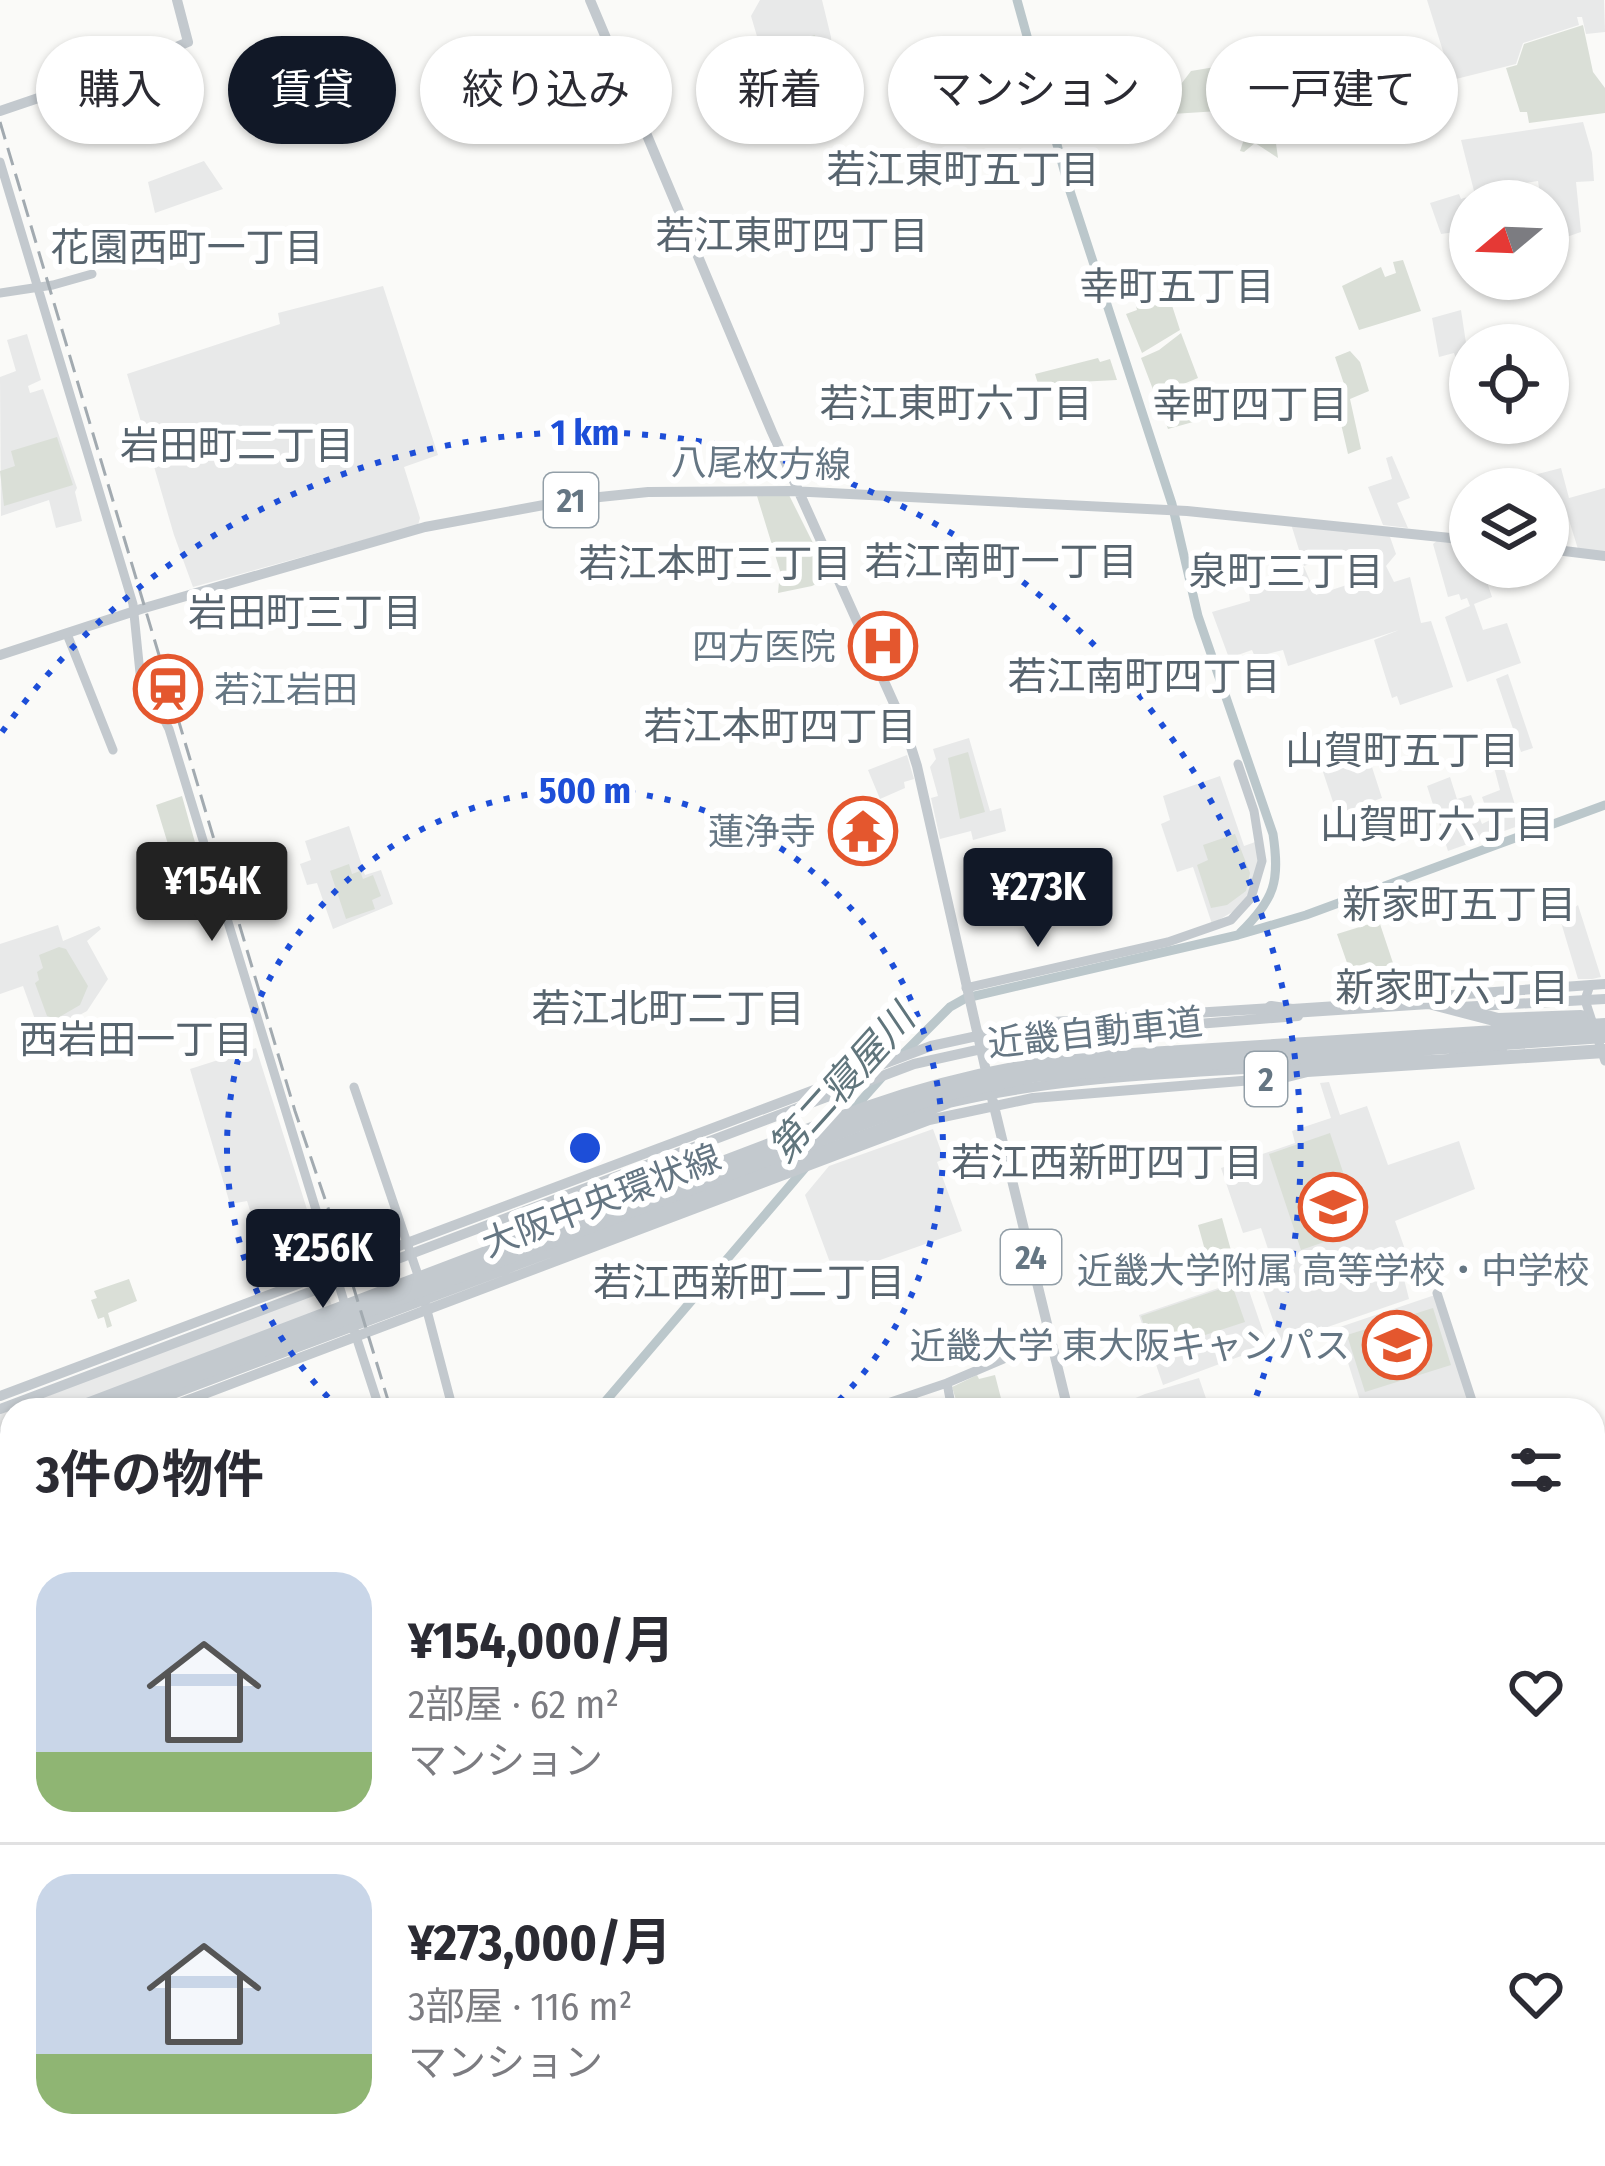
<!DOCTYPE html>
<html lang="ja">
<head>
<meta charset="utf-8">
<style>
	:root { --surface:#fff; --page:#f7f7f7; --text:#2b2b33; --muted:#7c7c81; --line:#e1e1e2; --accent:#111827 }
	body { margin:0; font-family:"Fira Sans Condensed","Noto Sans JP",sans-serif; background:var(--page); color:var(--text); height:100vh; display:flex; flex-direction:column; font-size:45px; white-space:nowrap }
	* { box-sizing:border-box; margin:0 }
	p { font-size:39px; color:var(--muted) }
	.icon { flex:none; width:66px; height:66px; fill:none; stroke:currentColor; stroke-width:2; stroke-linecap:round; stroke-linejoin:round }
	.map { position:relative; flex:1; overflow:hidden }
	.sheet { position:absolute; left:0px; top:1398px; width:1605px; height:768px; display:flex; flex-direction:column; background:var(--surface); border-radius:36px 36px 0 0; box-shadow:0 3px 9px #0004 }
	.sheet>* { flex:none }
	.hud { position:absolute; left:36px; top:36px; width:1533px; height:108px; display:flex; gap:24px }
	.needle { width:78px; rotate:251deg }
	.controls { position:absolute; left:1449px; top:180px; display:grid; gap:24px }
	.controls a { display:grid; place-items:center; width:120px; height:120px; border-radius:50%; background:var(--surface); box-shadow:0 3px 9px #0004; font-size:60px }
	.price { position:absolute; translate:-50% -102px; padding:0 27px; border-radius:12px; background:var(--accent); color:#fff; font-size:39px; line-height:78px; filter:drop-shadow(0 3px 6px #0008) }
	.price::after { content:''; position:absolute; left:50%; top:72px; width:36px; height:27px; margin-left:-18px; background:inherit; clip-path:polygon(0 0,100% 0,50% 100%) }
	.price.current { background:#222; color:#fff }
	ul { padding:0; list-style:none }
	li { display:flex; align-items:center; gap:36px; height:300px; padding:0 36px }
	li+li { border-top:3px solid var(--line) }
	li span { display:grid; place-items:center; flex:none; width:336px; height:240px; border-radius:36px; color:#555 }
	li>.icon { margin-inline-start:auto }
	span .icon { width:144px; height:144px; fill:#fffc; stroke-width:1 }
	li b { font-size:51px }
	h2 { display:flex; justify-content:space-between; align-items:center; height:144px; padding:0 36px; font-size:51px }
	.tag { padding:0 42px; border-radius:54px; background:var(--surface); box-shadow:0 3px 9px #0004; font-size:42px; line-height:108px }
	.tag.current { background:var(--accent); color:#fff }
	.map>svg:first-child { display:block }
</style>
</head>
<body>
<div class="map">
<svg width="1605" height="2166" viewBox="0 0 1605 2166">
	<rect width="100%" height="100%" fill="#fafaf8"/>
	<path fill="#e8e9e9" d="M760,0h62l9,37 3,41 -59,19 -24,-81z
		M1427,0h177l1,32 -19,2 -4,-17h-5l2,8 -56,18 -7,21 -64,16z
		M578,41l16,45 -51,29 -4,-7 -37,13 -21,-61z
		M1583,122l9,31 2,28 -18,1 5,50 -32,11 -1,-42h-7l-3,-20 -64,10 -13,-51z
		M204,161l19,28 -68,24 -7,-31z
		M1459,194l2,5 10,-3 -1,34 -29,4 -11,-31z
		M383,286l55,169 -34,12 16,51 -2,7 -225,62 -19,-52 -47,-161 153,-50 -2,-11z
		M1461,310l9,59 -9,4 -7,-20 -15,4 -7,-39z
		M27,334l14,46 -13,6 2,7 13,-4 34,99 -2,4 7,29 -26,7 -7,-28 -48,16 -1,-139 16,-6 -9,-31z
		M1392,456l18,42 -13,5 11,25 -25,-3 -15,-38 24,-8 -6,-21z
		M1561,468l8,30 36,-10v64l-27,-3 -10,-32 -20,5v-33h-23l-3,-11z
		M1291,524l98,10 7,20 -10,12 8,16 16,-5 11,46 10,-2 22,66 -53,18 -3,-9 -5,2 -18,-58 25,-10 -111,36 -5,-16 -28,7 -3,-7 -23,8 -17,-46 38,-11 -2,-16 56,-18 12,28 40,-13 -13,-30 -39,14z
		M1438,540l32,3v24h12l10,30 -18,7 9,26 24,-7 14,40 -54,19 -22,-65 25,-11 -3,-8 -6,2 -2,-6 -11,3 -15,-53z
		M1508,674l25,74 -12,4 -25,-73z
		M1359,727l23,71 -45,16 -24,-72z
		M969,738l21,73 11,-3 5,23 -33,9 -2,-9 -31,8 -9,-41 7,-2 -8,-29 6,-8 -3,-10z
		M907,755l7,24 -10,3 1,6 -25,11 -12,-29z
		M1502,762l19,63 -73,26 -21,-65 23,-9 7,22 14,-4 11,29 8,-4 -8,-23 18,-7 -6,-23z
		M1220,776l24,70 14,-5 1,20 -12,36 -13,14 -22,13 -19,-57 -16,5 -16,-48 9,-4 -7,-24z
		M349,826l16,49 16,-5 12,34 -60,25 -16,-46 -10,2 -7,-21 11,-4 -6,-19z
		M1578,905l23,72 -9,2h-14l-18,-60z
		M58,925l5,16 36,-15 2,3 -14,12 21,38 -21,32 -46,25 -18,-50 -23,8v-50z
		M256,1048l67,212 -4,7 -45,17 -27,-83 -17,3 -40,-135z
		M1329,1082l11,33 27,-9 21,59 71,-24 16,48 -80,32 18,51 -10,3 6,24 -128,44 -24,-69 17,-7 -13,-39 -18,5 -22,-65 74,-25 -3,-12 39,-13 -11,-35z
		M933,1129l11,30 -7,3 25,69 -127,45 -30,-81 24,-29z
		M1245,1279l23,67 -105,39 -24,-70z
		M326,1290l6,16 -274,104h-46v17l-12,5v-20z
		M1435,1295l37,115h-109l-26,-82z
		M1199,1378l11,32h-103l38,-16z
		M1593,1531l12,33v148l-12,4z
		M313,2154h172l4,12h-171z"/>
	<path fill="#dadfd7" d="M1583,25l10,47 12,16v25l-76,10 -2,-11h-7l-14,-44 11,-3 7,-21z
		M815,35l11,41 -43,12 -11,-45 24,-7 1,4z
		M543,56l7,20v-5l16,-4 3,8 -18,5 5,14 -15,8 -5,-9 -24,9 -10,-34z
		M1215,67l4,44 -47,3 3,-22 16,-21z
		M1284,82l9,32 -16,8 -3,7 4,29 -23,-15 -11,9 -4,-1 10,-30z
		M1403,260l18,51 -62,19 -17,-44 39,-19 4,10 11,-4 -3,-11z
		M1167,290l13,40 -38,23 -16,-39 11,-4 -2,-8z
		M1181,333l17,45 -17,7 12,37 -25,7 -27,-71 18,-8z
		M1350,351l10,11 9,29 -19,8 11,50 -13,5 -10,-43 -18,5 -1,-4 2,-5 22,-8 3,-9 -11,-33z
		M1098,358l2,4 10,-3 7,21 -79,4 -3,-10z
		M57,437l16,48 -69,21 -4,-35 15,-5 -4,-15z
		M789,495l41,82 -18,9 -34,7 2,-22 -23,-75z
		M968,752l17,60 -25,7 -12,-61z
		M182,796l14,50 -25,8 -15,-49z
		M1235,834l15,39 -4,18 -19,14 -16,3 -14,-43 11,-5 -5,-15z
		M349,864l3,10 8,-3 3,8 10,-4 8,21 -9,4 3,9 -29,10 -16,-48z
		M1379,921l15,45 -41,14 -16,-46z
		M59,947l7,2 22,37 -8,19 -24,14 -9,-3 -12,-33 4,-3 -2,-8 6,-4 -4,-13z
		M1330,1133l32,96 -61,21 -32,-96z
		M1222,1218l15,54 -24,7 -15,-54z
		M129,1279l8,22 -29,12 4,13 -5,2 -3,-11 -6,2 -7,-19 6,-2 -3,-7z
		M1232,1285l13,37 -92,30 -12,-36z
		M1433,1308l18,57 -86,27 -18,-57z
		M977,1375l2,4 16,-4 9,35h-45l-7,-23z"/>
	<g fill="none" stroke-linecap="round" stroke-linejoin="round">
		<path stroke="#bbc7cb" stroke-width="9" d="M1017,0l52,188 103,316 26,112 75,218c7,47 2,65 -33,99
			M902,1055l48,-48 16,-9 272,-63 68,-20 299,-110
			M850,1113l33,-37
			M598,1410l207,-242
			M0,2018l12,-8"/>
		<path stroke="#c3c9ce" stroke-width="9" d="M0,162l133,442 7,69 29,56 177,579
			M0,293l53,-8 39,-11
			M67,634l46,116
			M1590,985l-5,15 20,61
			M966,988l202,-46 63,-22 20,-22 11,-37 -8,-50 -16,-47
			M354,1087l66,194
			M1437,1293l38,117
			M425,1303l28,107
			M354,1330l26,80
			M947,1383l5,27
			M867,1410l80,-27 104,-44
			M601,2154l4,12
			M1512,2154l5,12
			M717,2166l51,-12"/>
		<path stroke="#c3c9ce" stroke-width="10" d="M590,0l182,432 133,296 12,38 71,314
			M0,111l56,-19 42,-24 64,-15 26,-11 -11,-42
			M1548,549l57,7
			M0,655l141,-46 284,-82 146,-27 77,-8 142,-1 397,20 283,29
			M1424,997l181,-13
			M1460,1007l145,-8
			M1454,1054l48,-4
			M992,1098l76,312
			M0,1396l931,-350 106,-23 237,-15
			M0,1409l914,-345 121,-27 263,-21
			M130,1410l819,-307c117,-28 236,-29 355,-38
			M162,1410l767,-290 104,-22 245,-20
			M0,1460l12,-5
			M0,1471l12,-4
			M1593,1485l12,-4
			M0,1953l12,30
			M0,2106l12,-4
			M81,2154l4,12
			M1230,2154l2,12"/>
		<path stroke="#c3c9ce" stroke-width="14" d="M1271,1008l21,3 137,-9 69,18 83,-3
			M1271,1079l36,-9 298,-19
			M74,1410l793,-302c77,-27 153,-44 234,-51l504,-32
			M104,1410l767,-290 70,-25 95,-20 569,-39
			M0,1438l12,-4
			M0,1449l12,-4"/>
		<path stroke="#a2aab0" stroke-width="3" stroke-dasharray="18 9" stroke-linecap="butt" d="M0,122l295,989 45,132 51,167
			M611,2154l3,12"/>
	</g>
	<g fill="none" stroke="#1d4ed8" stroke-width="6" stroke-dasharray="6 12">
		<path d="M341 1410A358 358 0 1 1 829 1410"/>
		<path d="M2 732A716 716 0 0 1 1253 1405"/>
	</g>
	<defs>
		<g id="hospital-ring" transform="scale(3.45)"><circle r="9.5" fill="#fff" stroke="#e4572e" stroke-width="1.5"/><path d="M-5-5h3v3.5h4V-5h3V5h-3V1.5h-4V5h-3Z" fill="#e4572e"/></g>
		<g id="station-ring" transform="scale(3.45)"><circle r="9.5" fill="#fff" stroke="#e4572e" stroke-width="1.5"/><path d="M-3-6H3Q5-6 5-4V2Q5 4 3 4L4.5 6H3L1.5 4h-3L-3 6H-4.5L-3 4Q-5 4-5 2V-4Q-5-6-3-6ZM-3.5-4v3h7v-3ZM-3.5 1v1.5H-2V1ZM2 1v1.5H3.5V1Z" fill="#e4572e"/></g>
		<g id="temple-ring" transform="scale(3.45)"><circle r="9.5" fill="#fff" stroke="#e4572e" stroke-width="1.5"/><path d="M0-6L5-2H3V0L6.5 2.5H4V6H1.5V3h-3V6H-4V2.5H-6.5L-3 0V-2H-5Z" fill="#e4572e"/></g>
		<g id="school-ring" transform="scale(3.45)"><circle r="9.5" fill="#fff" stroke="#e4572e" stroke-width="1.5"/><path d="M0-5L7-2L0 1L-7-2ZM-4 1L0 2.5L4 1V4Q0 6-4 4Z" fill="#e4572e"/></g>
		<g id="university-ring" transform="scale(3.45)"><circle r="9.5" fill="#fff" stroke="#e4572e" stroke-width="1.5"/><path d="M0-5L7-2L0 1L-7-2ZM-4 1L0 2.5L4 1V4Q0 6-4 4Z" fill="#e4572e"/></g>
	</defs>
	<g fill-rule="evenodd">
		<use href="#hospital-ring" x="883" y="646"/>
		<use href="#station-ring" x="168" y="689"/>
		<use href="#temple-ring" x="863" y="831"/>
		<use href="#school-ring" x="1333" y="1207"/>
		<use href="#university-ring" x="1397" y="1345"/>
	</g>
	<g text-anchor="middle" stroke-width="12" stroke-linejoin="round" paint-order="stroke">
		<g fill="#fff" stroke="#939fa8" stroke-width="3">
			<rect x="544" y="473" width="54" height="54" rx="9"/>
			<rect x="1245" y="1052" width="42" height="54" rx="9"/>
			<rect x="1001" y="1230" width="60" height="54" rx="9"/>
		</g>
		<g font-size="33" font-weight="bold" fill="#657683">
			<text x="571" y="512">21</text>
			<text x="1266" y="1091">2</text>
			<text x="1031" y="1269">24</text>
		</g>
		<g font-size="36" fill="#657683" stroke="#fff">
			<text transform="translate(761 463) rotate(1)" y="13">八尾枚方線</text>
			<text transform="translate(1095 1032) rotate(-6)" y="13">近畿自動車道</text>
			<text transform="translate(601 1200) rotate(-21)" y="13">大阪中央環状線</text>
		</g>
		<g font-size="36" fill="#657683" stroke="#fff" text-anchor="end">
			<text x="836" y="659">四方医院</text>
			<text x="214" y="702" text-anchor="start">若江岩田</text>
			<text x="816" y="844">蓮浄寺</text>
			<text x="1333" y="1283" text-anchor="middle">近畿大学附属 高等学校・中学校</text>
			<text x="1350" y="1358">近畿大学 東大阪キャンパス</text>
		</g>
		<g font-size="39" fill="#57646e" stroke="#fff">
			<text x="963" y="183">若江東町五丁目</text>
			<text x="792" y="249">若江東町四丁目</text>
			<text x="187" y="261">花園西町一丁目</text>
			<text x="1177" y="300">幸町五丁目</text>
			<text x="956" y="417">若江東町六丁目</text>
			<text x="1250" y="418">幸町四丁目</text>
			<text x="237" y="459">岩田町二丁目</text>
			<text x="1001" y="575">若江南町一丁目</text>
			<text x="715" y="577">若江本町三丁目</text>
			<text x="1286" y="585">泉町三丁目</text>
			<text x="305" y="626">岩田町三丁目</text>
			<text x="1144" y="690">若江南町四丁目</text>
			<text x="780" y="740">若江本町四丁目</text>
			<text x="1402" y="764">山賀町五丁目</text>
			<text x="1437" y="838">山賀町六丁目</text>
			<text x="1459" y="918">新家町五丁目</text>
			<text x="1452" y="1001">新家町六丁目</text>
			<text x="668" y="1022">若江北町二丁目</text>
			<text x="136" y="1053">西岩田一丁目</text>
			<text x="1107" y="1176">若江西新町四丁目</text>
			<text x="749" y="1296">若江西新町二丁目</text>
		</g>
		<g font-size="39" font-style="italic" fill="#60757c" stroke="#fff">
			<text transform="translate(841 1083) rotate(-48)" y="14">第二寝屋川</text>
		</g>
	</g>
	<circle cx="585" cy="1148" r="18" fill="#1d4ed8" stroke="#fff" stroke-width="6"/>
	<g font-size="36" text-anchor="middle" font-weight="bold" fill="#1d4ed8" stroke="#fff" stroke-width="12" stroke-linejoin="round" paint-order="stroke">
		<text x="585" y="445">1 km</text>
		<text x="585" y="803">500 m</text>
	</g>
</svg>
<div class="controls">
<a><svg class="needle" viewBox="-14 -14 28 28"><path d="M0-13l5 13h-10z" fill="#e53935"/><path d="M0 13l5-13h-10z" fill="#7c7c81"/></svg></a>
<a><svg class="icon" aria-label="locate" viewBox="0 0 24 24"><circle cx="12" cy="12" r="6"/><path d="M12 2v4M12 18v4M2 12h4M18 12h4"/></svg></a>
<a><svg class="icon" aria-label="layers" viewBox="0 0 24 24"><path d="M12 4l9 5-9 5-9-5zM3 14l9 5 9-5"/></svg></a>
</div>
<b class="price current" style="left:212px;top:944px">¥154K</b>
<b class="price" style="left:1038px;top:950px">¥273K</b>
<b class="price" style="left:323px;top:1311px">¥256K</b>
<div class="hud">
<a class="tag">購入</a>
<a class="tag current">賃貸</a>
<a class="tag">絞り込み</a>
<a class="tag">新着</a>
<a class="tag">マンション</a>
<a class="tag">一戸建て</a>
</div>
<section class="sheet">
<h2>3件の物件<svg class="icon" aria-label="filters" viewBox="0 0 24 24"><path d="M4 7h16M4 17h16"/><circle cx="9" cy="7" r="2"/><circle cx="15" cy="17" r="2"/></svg></h2>
<ul>
<li><span style="background:linear-gradient(#c9d6e8 75%,#8fb573 0)"><svg class="icon" aria-label="home" viewBox="0 0 24 24"><path d="M3 11l9-7 9 7M6 9v11h12V9"/></svg></span><div><b>¥154,000/月</b><p>2部屋 · 62 m²</p><p>マンション</p></div><svg class="icon" aria-label="heart" viewBox="0 0 24 24"><path d="M12 20l-8-8c-3-5 5-10 8-4 3-6 11-1 8 4z"/></svg></li>
<li><span style="background:linear-gradient(#c9d6e8 75%,#8fb573 0)"><svg class="icon" aria-label="home" viewBox="0 0 24 24"><path d="M3 11l9-7 9 7M6 9v11h12V9"/></svg></span><div><b>¥273,000/月</b><p>3部屋 · 116 m²</p><p>マンション</p></div><svg class="icon" aria-label="heart" viewBox="0 0 24 24"><path d="M12 20l-8-8c-3-5 5-10 8-4 3-6 11-1 8 4z"/></svg></li>
</ul>
</section>
</div>
</body>
</html>
